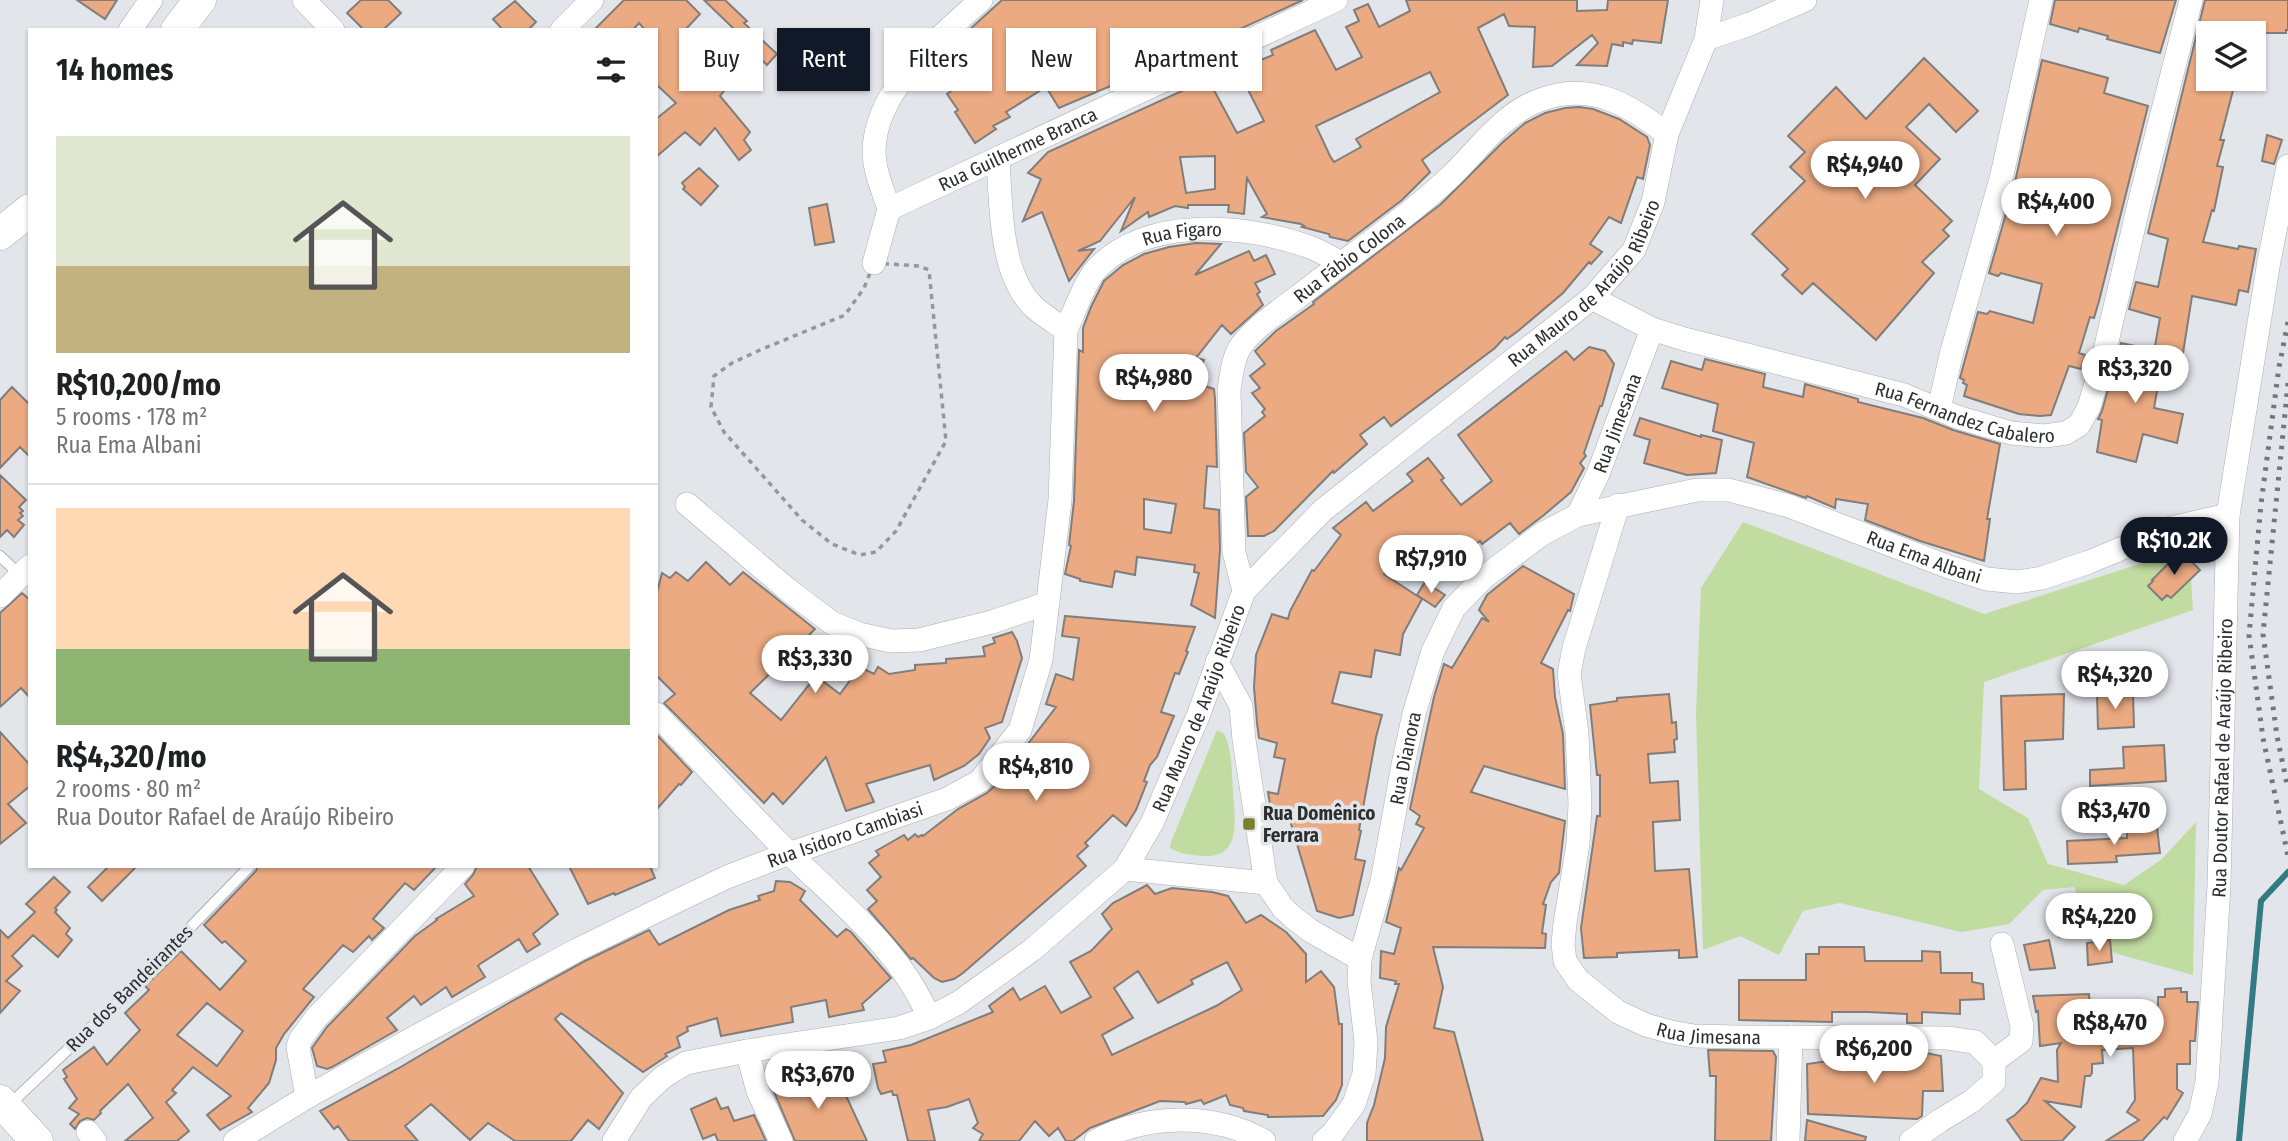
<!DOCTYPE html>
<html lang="en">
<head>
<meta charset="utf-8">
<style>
	:root { --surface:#fff; --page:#f2f2f2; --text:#202124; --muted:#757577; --line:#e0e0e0; --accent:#111827 }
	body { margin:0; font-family:"Fira Sans Condensed",sans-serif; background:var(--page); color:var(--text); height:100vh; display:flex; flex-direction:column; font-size:26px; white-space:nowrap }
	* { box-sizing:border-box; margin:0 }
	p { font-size:23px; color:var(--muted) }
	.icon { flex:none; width:38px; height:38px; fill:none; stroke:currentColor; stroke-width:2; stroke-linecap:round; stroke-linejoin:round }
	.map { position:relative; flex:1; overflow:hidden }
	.side { position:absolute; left:28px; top:28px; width:630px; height:840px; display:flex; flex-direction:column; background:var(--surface); border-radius:0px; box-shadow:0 2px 5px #0004 }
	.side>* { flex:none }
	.top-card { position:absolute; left:679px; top:28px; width:665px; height:63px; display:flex; gap:14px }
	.controls { position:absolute; left:2196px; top:21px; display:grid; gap:14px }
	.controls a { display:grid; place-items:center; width:70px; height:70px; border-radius:0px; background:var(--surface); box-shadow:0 2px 5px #0004; font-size:35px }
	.price { position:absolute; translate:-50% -60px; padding:0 16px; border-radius:24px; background:#fff; color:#222; font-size:23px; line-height:46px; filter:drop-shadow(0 2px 4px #0008) }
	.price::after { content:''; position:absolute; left:50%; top:42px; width:21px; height:16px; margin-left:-10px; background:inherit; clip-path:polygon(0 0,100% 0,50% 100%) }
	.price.on { background:var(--accent); color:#fff }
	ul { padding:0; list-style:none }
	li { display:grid; align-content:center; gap:14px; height:371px; padding:0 28px }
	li+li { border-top:2px solid var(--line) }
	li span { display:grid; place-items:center; height:217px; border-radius:0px; color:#555 }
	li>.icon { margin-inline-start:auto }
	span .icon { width:126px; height:126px; fill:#fffc; stroke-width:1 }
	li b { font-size:30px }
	h2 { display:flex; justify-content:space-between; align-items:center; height:84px; padding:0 28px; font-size:30px }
	.chip { padding:0 24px; border-radius:0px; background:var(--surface); box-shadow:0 2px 5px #0004; font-size:24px; line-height:63px }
	.chip.on { background:var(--accent); color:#fff }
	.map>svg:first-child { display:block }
</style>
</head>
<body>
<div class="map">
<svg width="2288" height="1141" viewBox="0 0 2288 1141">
	<rect width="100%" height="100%" fill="#e2e5ea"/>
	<path fill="#c1dca0" d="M1743,522l241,92 205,-66 4,62 -209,72 -5,107 49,29 20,46 76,21 38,-26 34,-37 -3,153 -93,-26 -26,-62 -31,3 -34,34 -48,8 -121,-29 -37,8 -24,44 -39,-19 -37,14 -7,-237 5,-125z
		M1217,730l7,4c9,17 7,37 9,55 1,27 11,70 -31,67 -11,-1 -22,-2 -32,-8l1,-6z"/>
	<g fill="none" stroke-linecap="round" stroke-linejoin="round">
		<path stroke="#337b84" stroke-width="6" d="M2239,1141l22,-240 27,-29"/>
	</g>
	<path fill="#ebaa82" stroke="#817d7a" stroke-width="2" fill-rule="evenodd" d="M77,0h40l-12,19z
		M361,0h27l13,13 -18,17h-19l-17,-17z
		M624,0h62l14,14 -15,16 3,3 -6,6 46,47 -8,10 30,36 -6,8 7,10 -12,10 -24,-32 -15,17 -15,-13 -29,25v-38l20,-16 -20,-19v-54h-11l-6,-7 -6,7h-39z
		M704,0h21l22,21 -3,2 33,31 -10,11 -35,-34 2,-2z
		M1002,0h301l-113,52 -131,56 -13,-21 -40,25 4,5 -17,9 3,3 -21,14 -20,-31 3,-2 -11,-16 4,-3 -13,-21 13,-10 -5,-9z
		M1406,0h171v11l30,-1 1,-10h60l-7,43 -28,-3 -1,4 -9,-2v4l-11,-2 -5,22 -30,-1 21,-22 -6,-8 -40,31 -19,1 2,-40 -26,-1 -5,-12 -26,14 30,67 -86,65 8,12 -28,28 -54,41 -18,-4 -1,-3 -27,-7 2,-1 -3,-2 -39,-7 5,-3 -20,-36 -3,36 -16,-2 1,-7h-41v3l-13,-2 -26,11 -1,-5 -27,19 14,-34 -35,44 -22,10 16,-2 -25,32 -27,-69 -19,9 18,-42 -13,-6 20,-21 160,-73 29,54 27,-12 -18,-35 4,-2 -3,-6 9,-4 -5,-10 22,-9 -2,-5 44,-20 21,40 26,-13 -16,-30 13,-6 -5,-11 14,-6 11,23 31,-16zM1430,72l10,20 -84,47 5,8 -27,15 -4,-6 -14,-30zM1215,156v33l-29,4 -6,-36z
		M2055,0h121l-16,53 -53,-14 1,-3 -29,-8 -1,4 -28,-8z
		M2205,0h83v30h-2v3h-78v46h28l-16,61h4l-7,26 6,1 -9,44 -2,-1 -9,32 35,7 1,-3 17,3 -8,43 -9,-2 -3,15 -44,-9 -9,57 -28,-7 5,-28 -31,-9 7,-27 22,5 10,-48 -20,-6z
		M515,1l21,21 -8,8h-25l-10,-11z
		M1924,58l54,53 -22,21 -27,-28 -23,23 34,32 -25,26 37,36 -9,9 6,6 -27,26 12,11 -58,67 -63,-57 -11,11 -20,-19 6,-6 -36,-35 53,-53 -15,-14 15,-15 -17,-16 48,-49 30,32z
		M2042,60l66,18 -4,15 44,13 -49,195 -5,17 -4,-1 -11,36 6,2 -4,14 -12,-3 -18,49 -11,1 -21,-2 -55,-18 3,-11 -4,-2 1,-3 -4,-2 18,-66 9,2 3,-3 43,12 9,-39 -41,-11 -3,3 -9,-3 26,-91z
		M1579,107l14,2 26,10 28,18 3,8 -7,34 -6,-2 -16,46 -12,-6 -19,27 12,8 -11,12 -2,-2 -26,31 -45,38 -11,8 -2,-2 -10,11 -104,78 -7,-9 -24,18 7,9 -33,29 -1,-2 -59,60 -10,5h-16l-2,-39 12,-10 -12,-15 -2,-39 21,-17 -3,-4 3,-3 -13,-16 8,-5 -10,-12 15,-12 -10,-13 21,-20 38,-27 -1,-2 128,-98 62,-62 22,-19 20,-10 20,-5z
		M2267,135l15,5 -8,24 -12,-3z
		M699,168l19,18 -17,19 -18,-16 2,-2 -3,-4z
		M827,204l7,38 -19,3 -6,-37z
		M1196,243l25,1 -26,31 54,-24 5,10 12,-6 9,19 -20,9 5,9 -3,2 6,11 -32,29 -9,-9 -26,33 8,2 -8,23 18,6 1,10 2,68 -10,-1 -3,42 15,2 1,40 -5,68 -24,-13 8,-32 -5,-1 1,-7 -58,-8 -2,18 -20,-4 -3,16 -32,-6v-2l-15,-5 6,-28 -2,-1 5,-44 5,-151 4,2v-24l8,-21 13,-26 19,-16 21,-11 25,-7zM1144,499l32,5 -5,29 -27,-4z
		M2121,343l43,9 -10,56 29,6 -6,29 -34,-9 -7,28 -39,-10 5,-32 -4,-1 4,-8z
		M1589,347l16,4 9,13 -12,42h-2l-16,47 2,3 -6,7 4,5 -13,24 -27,23 -25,19 -9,-11 -28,21 -2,-3 -35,27 -23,-28 -16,10 -22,24 38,25 -19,35 -3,21 -25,-5 -4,27 -31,-5 -8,31 50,12 -6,22 -17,93 2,1 -6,28 10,2 -12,54 -14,3 -22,-7 -26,-87 2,-9 -22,-4 -3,-19 10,2 7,-35 -11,-2 3,-14 -18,-5 -2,-15 -3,-36 2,-32 16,-41 16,5 2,-8 22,-41 2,1 27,-36 -8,-7 33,-26 7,9 40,-30 -6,-7 21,-16 16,20 -3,2 20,25 31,-24 -34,-46 108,-84 8,9z
		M1705,359l60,15 -2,13 40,10 2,-13 53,15v3l65,16 30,12 47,14 -13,75h3l-6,42 -64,-20 -55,-21 3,-16 -32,-5 -1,9 -28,-12 -1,2 -59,-21 7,-34 -41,-12 5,-27 -56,-16 9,-27 31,9z
		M12,387l18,18v52l-10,-10 -20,21v-68z
		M1640,418l61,19v-2l21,5 -6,33 -29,2 -43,-12 6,-23 -16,-5z
		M0,475l26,25 -7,7 4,4 -3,2 3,3 -5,4 6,5 -10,12 -7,-7 -7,7z
		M2181,551l19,19 -29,28 -4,-3 -5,5 -14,-14 5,-5 -1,-1z
		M706,562l24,23 13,-13 72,57 -8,8 21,17 -19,24 -23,-20 -36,35 31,27 35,-44 24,18 20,-27 14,7 4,-7 11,7 26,-4v-5l31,-2v-4l39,-3 -2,-9 12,-4 -2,-5 19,-6 5,9 5,17 -20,64 -17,6 5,10 -11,16 -15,12 -30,14 -4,-15 -64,19 8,18 -28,9 -20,-54 -43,47 -10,-11 -9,10 -100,-100 11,-9 -19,-19v-79l6,-23 8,5 6,-6 12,9z
		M1523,566l51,28 -4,17 -2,-1 -27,53 12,6 2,28 8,37 2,55 -81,-23 -13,26 94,29 -6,52 -8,9 -8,22 3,1 -4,28 4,1 -1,14 -112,-1 10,40 -9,41 20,4 29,109h-116v-18l7,-18 11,-47 1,-31 13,-43h-4l1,-3 -16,-3 1,-27 13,3 7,-26 -15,-6 13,-54 2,2 23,-42 -8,-4 4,-8 -10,-7 24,-112 10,-33 8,4 30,-50 7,4 -10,-12 8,-15z
		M1425,582l20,13 -10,12 -18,-12z
		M22,593l8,7v98l-9,-10 -21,19v-94z
		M1065,616l130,11 -9,24 2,1 -9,22 -4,-1 -14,39 13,4 -17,41 -7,8 -6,16 3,1 -11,28 -10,16 -13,-11 -28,28 3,3 -11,10 9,10 -123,107 -9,6 -12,3 -8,-4 -21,-20 -2,1 -43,-50 9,-8 -10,-11 14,-13 -12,-14 10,-8 -3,-4 28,-16 4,5 7,-6 3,3 4,-2 1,1 35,-27 29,-16 12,-11 57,-75 -10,-3 10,-30 17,6 6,-42 -17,-2z
		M1669,694l3,29 4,-1 1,17 -3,1 1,12 -27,2 2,29 28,-2 2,39 -27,2 2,49 34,-2 8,88 -18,1v-8l-62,3v4l-33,1 -3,-30 16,-112h3v-41h-3l-7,-70 27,-4v-3z
		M2064,694l-1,45 -38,2 1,48 -22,1 -3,-94z
		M2133,694l1,33 -36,2 -1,-34z
		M0,732l30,33v21l-22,18 18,19 -26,21z
		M656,734l36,38 -11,13 -2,-1 -23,26z
		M2164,745l2,36 -76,5v-16l34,-2 -1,-21z
		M2157,827l3,26 -44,3 1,6 -49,2 -1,-23 60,-3v-10z
		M109,866h28l-35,35 -14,-14z
		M258,866h179l-23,24 -9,-7 -32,36 11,9 -12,12 -3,-4 -16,16 -10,-7 -40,44 11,8 -30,37 -8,14v12l-7,23 -21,25 4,4 -32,18 -13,-15 24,-19 -38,-29 -21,23 4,3 -10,9 23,29 -12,10h-52l28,-23 -25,-34 -28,27 1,2 -7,7 -7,-2 -7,3 -5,8 -5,-5 9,-10 -10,-6 8,-9 -13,-20 3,-2 -4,-7 31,-23 13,18 33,-35 -15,-17 24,-23 -4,-4 36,-35 39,39 26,-29 -21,-20 -3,2 -18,-18 52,-54zM207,1003l36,28 -26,35 -40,-31z
		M477,866h51l30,48 -25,20 7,10 -13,8 -8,-13 -39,25 -2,2 7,11 -33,20 -6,-10 -25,18 -7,-9 -27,22 10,12 -65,37 -5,2 -10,-3 -5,-18 15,-21 88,-91 22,-16 -1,-1 38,-23 -9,-12 8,-9z
		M569,866h81l5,12 -40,17 -1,-2 -26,11z
		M54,877l16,15 -15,16 2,2 -2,2 15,16 -4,6 6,6 -14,17 -25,-22 -21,21 10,10 -16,15 14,10 -20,22v-83l8,8 27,-26 -9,-8z
		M776,881l14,1 15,9 -5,9 37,37 9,-8 5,3 40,46 -29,26 2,6 -35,7 -3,-17 -35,7 2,15 -72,14 -4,-18 -30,9 1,4 -11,6 3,10 -15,7 2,2 -24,16 -82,-59 -6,6 68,74 -24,36 -11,-9 -17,21h-56l-27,-18 -18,17 -39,-36 -26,22 13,15h-69l-11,-15 -4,3 -14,-18 79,-43 108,-64 76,-42 66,-32 10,15 70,-35 31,-10 -2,-4 16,-5z
		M1147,885l8,9 17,-6 40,4 16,4 18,27 15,-8 25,17 11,12 9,10v28l15,-11 13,16 5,37h3v61l-6,15 -13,16 -55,1v-2l-24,-4 -1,-3 -13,-3 -4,-10 -22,9 -3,-4 -15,4 -1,-2 -25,-1 -70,27 -17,13h-7l-8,-13 -9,8 -14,-15 -16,20h-40l4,-7 -10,-6 5,-5 -9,-24 -22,8 -19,3 7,31h-27l-11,-46h-4l-1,-4 -11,3 -3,-6 -5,-24 13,-2 -3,-11 28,-6 82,-33 -4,-6 24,-18 7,12 25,-14 16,27 30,-16 -21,-35 21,-11 21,-22 -10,-15 11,-11zM1227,962l15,28 -26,16 -104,49 -10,-20 31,-17 -19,-30 24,-17 20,32 35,-19 -2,-4z
		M2072,903l3,32 -16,2 -3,-33z
		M2049,940l6,28 -25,2 -6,-25z
		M2110,940l2,22 -24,3 -1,-22z
		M1819,947h45l1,14h57v-10l18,1 1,21h31v9l11,2 1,15 -24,1v14l-38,-2v11h-15v-9l-39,-2h-36v10l-93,-2v-40h67v-26h13z
		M2181,988v4h6v10h11l-3,39h-5v23h-13v25l6,4 -16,26 -3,-2 -22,24h-36l33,-21 -12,-8 8,-12 -2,-52 -31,2 1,13 -11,1v9l-2,3h-5l-4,31 -36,-6 30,26 -13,14h-40l-15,-21 8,-5 12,-12 14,-25 17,4 -1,-32 4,-7 -21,3 -2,-35 -2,1 -3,-16 56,-2 1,13 68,-1v-9h7v-8z
		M1708,1050l65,1 3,6 -5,84h-56l1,-65h-6z
		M1863,1052l63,1 15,3 2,35h-20l-1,25 -5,3 -109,-5 -1,-50 28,-4h28z
		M835,1072l32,69h-72l-24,-56 16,-9 8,11 3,-2 2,3z
		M716,1098l5,11 7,-2 6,14 20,-6 12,26h-48l-3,-7 -12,5 -12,-30z
		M1807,1120l59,17 -1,4h-60z"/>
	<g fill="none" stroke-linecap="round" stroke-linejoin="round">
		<g stroke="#abaeb2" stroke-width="12">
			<path id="service" d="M0,556l20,19
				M8,1106l107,-101 135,-139"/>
		</g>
		<g stroke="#abaeb2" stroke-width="24">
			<g id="minor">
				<path d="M304,0l29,30"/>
				<path d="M130,30l21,-30"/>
				<path d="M562,30l30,-30"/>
				<path d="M1706,39l44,-15 55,-24"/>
				<path id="s1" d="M889,209l447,-209"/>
				<path d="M889,209c-6,-19 -15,-38 -15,-58 1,-62 65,-113 107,-151"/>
				<path d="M874,263l15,-54"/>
				<path id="s2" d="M1592,298l60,31 32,10 220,56 53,22 54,16 33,3 22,-3 13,-8 10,-18 13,-44 38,-163 51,-200"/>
				<path id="s3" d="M1066,330c7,-15 18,-46 28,-58 49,-57 150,-48 213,-26 12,4 23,11 34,17"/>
				<path d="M1939,409l12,-54 50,-176 40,-179"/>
				<path d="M687,504l100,85 45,34 27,11 32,7 28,-1 73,-18 56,-19"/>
				<path id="s4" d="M1618,505l-44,143 -5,26 8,59 3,71 -2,40 -13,79 -2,21 2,17 13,19 40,32 28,13 25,7 23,4 44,1 209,1 28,4 19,19"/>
				<path id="s5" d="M1578,515l20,-41 54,-145"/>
				<path id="s6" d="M1244,591l-10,-39 -5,-162c2,-14 4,-30 10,-41 11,-19 43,-40 60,-53 49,-39 104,-75 150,-118 30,-28 55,-68 97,-80 48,-15 85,8 121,36"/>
				<path d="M0,596l30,-30"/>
				<path d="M1217,662l24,44 3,34 22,143 17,25 12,11 16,12 49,28"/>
				<path d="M656,714c45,46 87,94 133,139 51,50 113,98 140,165"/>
				<path d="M1125,869l141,14"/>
				<path d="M747,1051l11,40 23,50"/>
				<path d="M1994,1061l27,-20 1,-15 -20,-82"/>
				<path d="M307,1097l-9,-50 2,-7 16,-22 147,-152"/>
				<path d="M88,1132l7,9"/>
				<path id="s7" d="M235,1141l72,-44 101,-56 169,-91 102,-50 48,-23 47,-18 173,-60 33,-18 40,-51 21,-70 19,-160 6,-170c-10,-7 -22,-14 -31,-22 -36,-33 -34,-104 -37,-149"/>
				<path id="s8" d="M614,1141l27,-43 22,-21 23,-14 61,-12 152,-23 30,-10 29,-15 74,-53 93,-81 27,-46 46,-107 46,-125 79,-81 269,-212 42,-48 19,-48 14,-68 39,-95 6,-39"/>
				<path d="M1096,1141c50,-27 118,-29 168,0"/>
				<path id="s9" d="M1324,1141l9,-8 21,-29 10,-30 2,-32 -7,-61 1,-22 22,-78 21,-116 11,-51 19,-63 21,-43 29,-30 59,-44 36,-19 119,-25h32l60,16 160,61 38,12 30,3 25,-4 47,-16 82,-34 57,-13"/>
				<path d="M1788,1141l3,-104"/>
				<path d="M1911,1141l30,-21 31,-19 22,-19v-21"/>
				<path id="s10" d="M2185,1141l15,-27 7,-32 12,-196 9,-371 41,-254 19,-95"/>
			</g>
		</g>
		<g stroke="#abaeb2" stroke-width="33">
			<path id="secondary" d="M177,30l23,-30
				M0,234l30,-24
				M0,1101l37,40"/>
		</g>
		<path stroke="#95979a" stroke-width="3.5" stroke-dasharray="5 5" stroke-linecap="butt" d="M874,263l45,3 10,4 17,171 -50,90 -20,21 -16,3 -28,-11 -30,-24 -78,-88 -13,-25 3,-31 18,-13 28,-13 85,-35 19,-27z"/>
		<use href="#service" stroke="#fff" stroke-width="10"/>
		<use href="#minor" stroke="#fff" stroke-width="23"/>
		<use href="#secondary" stroke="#fff" stroke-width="32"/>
		<path stroke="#747679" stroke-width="5" stroke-dasharray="3.5 7" stroke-linecap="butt" d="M2288,322l-9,45 -18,137 -12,131 14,103 25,118
			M2288,383l-25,251 14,102 11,53"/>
	</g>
	<rect fill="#797f2a" stroke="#e2e5ea" stroke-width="2.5" x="1242" y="817" width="14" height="14" rx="3.5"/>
	<g text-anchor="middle" stroke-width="7" stroke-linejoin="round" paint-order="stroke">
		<g font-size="19" fill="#2d2e2f" stroke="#e2e5ea">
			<text dy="7" stroke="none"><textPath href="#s1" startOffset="142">Rua Guilherme Branca</textPath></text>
			<text dy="7" stroke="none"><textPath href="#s3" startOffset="164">Rua Figaro</textPath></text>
			<text dy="7" stroke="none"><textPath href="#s6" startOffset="388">Rua Fábio Colona</textPath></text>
			<text dy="7" stroke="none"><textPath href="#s8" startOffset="1368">Rua Mauro de Araújo Ribeiro</textPath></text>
			<text dy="7" stroke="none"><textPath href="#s2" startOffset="392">Rua Fernandez Cabalero</textPath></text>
			<text dy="7" stroke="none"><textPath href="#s5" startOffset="100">Rua Jimesana</textPath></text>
			<text dy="7" stroke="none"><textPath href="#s9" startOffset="1076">Rua Ema Albani</textPath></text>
			<text dy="7" stroke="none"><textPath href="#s8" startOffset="780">Rua Mauro de Araújo Ribeiro</textPath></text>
			<text dy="7" stroke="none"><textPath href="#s10" startOffset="388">Rua Doutor Rafael de Araújo Ribeiro</textPath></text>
			<text dy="7" stroke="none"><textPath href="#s9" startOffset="401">Rua Dianora</textPath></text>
			<text dy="7" stroke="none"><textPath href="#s7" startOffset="684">Rua Isidoro Cambiasi</textPath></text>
			<text transform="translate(129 988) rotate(-45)" y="7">Rua dos Bandeirantes</text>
			<text dy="7" stroke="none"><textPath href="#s4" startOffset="634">Rua Jimesana</textPath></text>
		</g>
		<g font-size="19" font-weight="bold" fill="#2d2e2f" stroke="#e2e5ea" text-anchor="start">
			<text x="1263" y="820">Rua Domênico<tspan x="1263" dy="22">Ferrara</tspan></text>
		</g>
	</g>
</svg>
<div class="controls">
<a><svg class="icon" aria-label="layers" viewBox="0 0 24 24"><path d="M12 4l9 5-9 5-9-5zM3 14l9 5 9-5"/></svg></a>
</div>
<b class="price" style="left:1865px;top:201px">R$4,940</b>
<b class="price" style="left:2056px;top:238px">R$4,400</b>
<b class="price" style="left:2135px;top:405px">R$3,320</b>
<b class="price" style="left:1154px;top:414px">R$4,980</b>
<b class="price on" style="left:2174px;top:577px">R$10.2K</b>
<b class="price" style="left:1431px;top:595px">R$7,910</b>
<b class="price" style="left:815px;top:695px">R$3,330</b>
<b class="price" style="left:2115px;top:711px">R$4,320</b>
<b class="price" style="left:1036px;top:803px">R$4,810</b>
<b class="price" style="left:2114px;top:847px">R$3,470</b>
<b class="price" style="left:2099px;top:953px">R$4,220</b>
<b class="price" style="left:2110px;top:1059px">R$8,470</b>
<b class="price" style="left:1874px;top:1085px">R$6,200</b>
<b class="price" style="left:818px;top:1111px">R$3,670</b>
<div class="top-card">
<a class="chip">Buy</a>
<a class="chip on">Rent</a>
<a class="chip">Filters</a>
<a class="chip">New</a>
<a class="chip">Apartment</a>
</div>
<section class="side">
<h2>14 homes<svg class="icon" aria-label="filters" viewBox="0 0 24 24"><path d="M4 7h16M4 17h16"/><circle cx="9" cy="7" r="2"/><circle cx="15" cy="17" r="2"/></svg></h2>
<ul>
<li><span style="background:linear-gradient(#dfe7d0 60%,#c2b280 0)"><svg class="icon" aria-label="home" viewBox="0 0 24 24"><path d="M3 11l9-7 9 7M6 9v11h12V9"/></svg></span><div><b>R$10,200/mo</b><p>5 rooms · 178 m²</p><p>Rua Ema Albani</p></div></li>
<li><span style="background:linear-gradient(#ffd9b3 65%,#8fb573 0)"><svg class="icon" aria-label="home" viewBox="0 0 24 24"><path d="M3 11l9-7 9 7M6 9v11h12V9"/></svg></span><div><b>R$4,320/mo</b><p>2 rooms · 80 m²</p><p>Rua Doutor Rafael de Araújo Ribeiro</p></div></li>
</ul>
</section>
</div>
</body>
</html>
